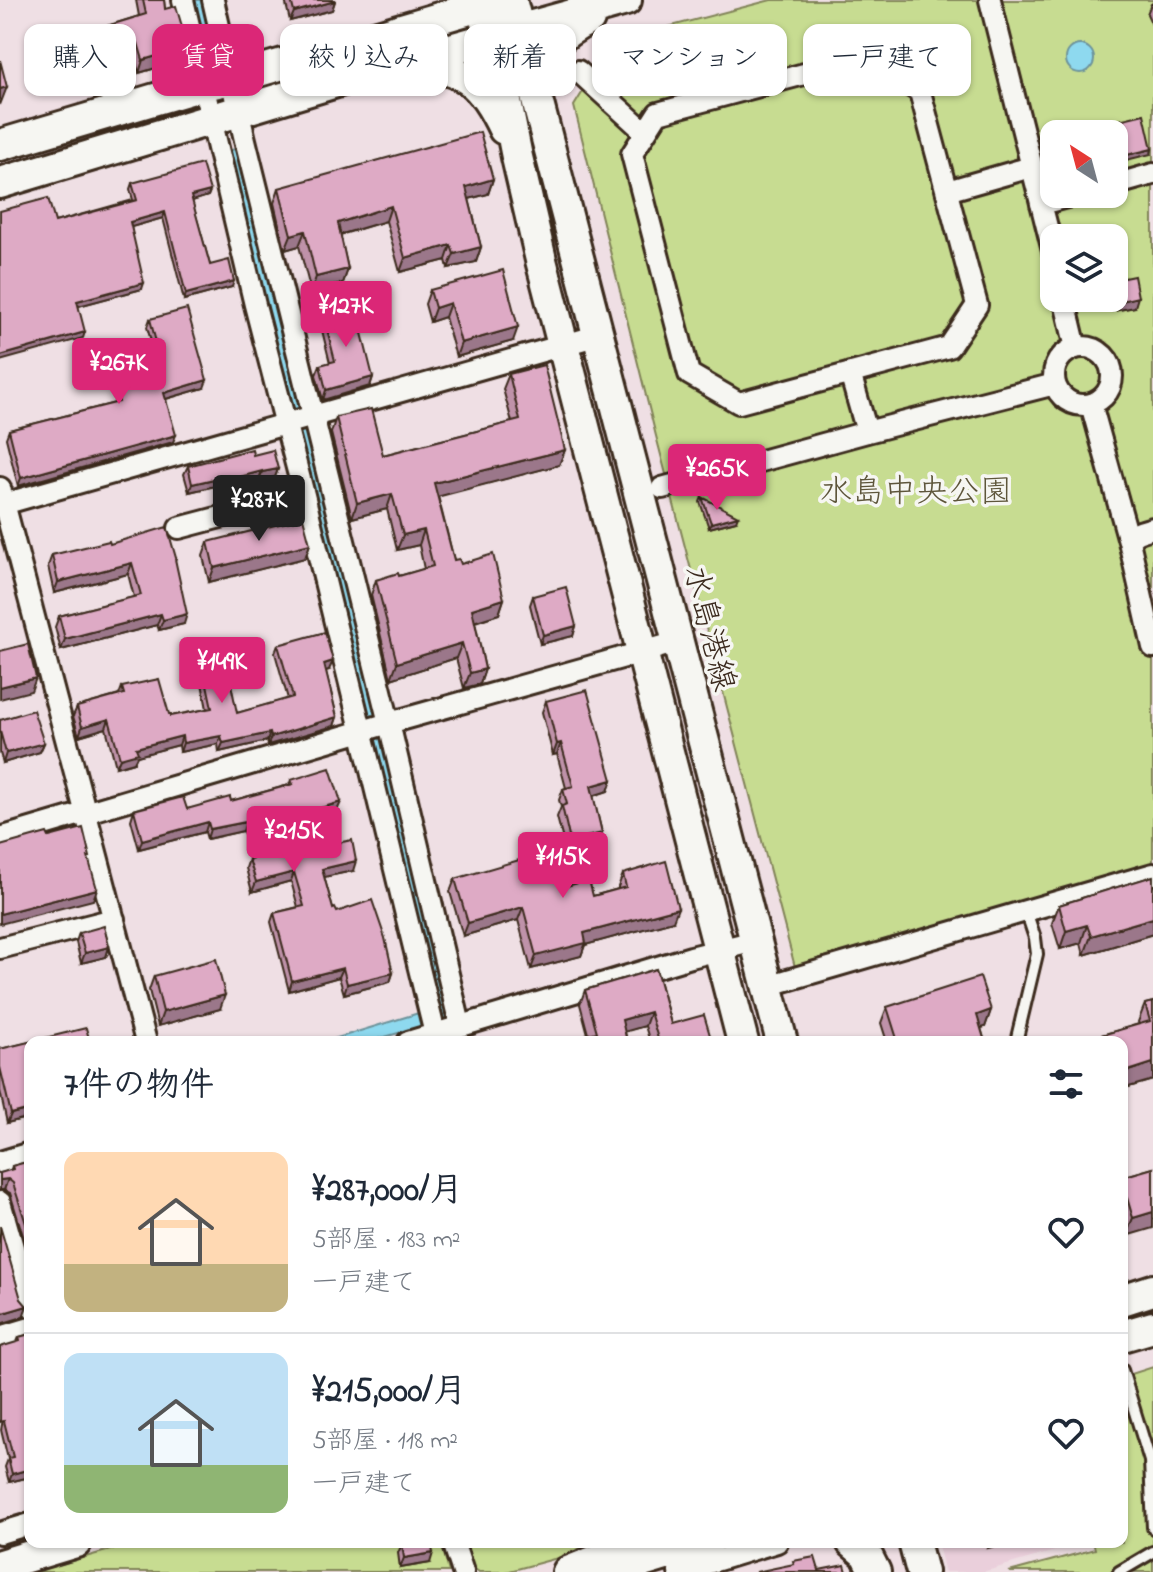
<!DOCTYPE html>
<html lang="ja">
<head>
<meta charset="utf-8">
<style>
	:root { --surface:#fff; --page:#f6f6f7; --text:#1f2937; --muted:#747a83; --line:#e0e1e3; --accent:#db2777 }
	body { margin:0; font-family:"Indie Flower","Klee One",sans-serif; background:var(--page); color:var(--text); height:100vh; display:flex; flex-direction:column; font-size:30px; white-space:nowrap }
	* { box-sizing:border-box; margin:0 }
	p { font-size:26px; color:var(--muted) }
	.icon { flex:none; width:44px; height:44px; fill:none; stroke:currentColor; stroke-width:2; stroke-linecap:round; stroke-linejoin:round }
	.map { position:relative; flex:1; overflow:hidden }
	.drawer { position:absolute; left:24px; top:1036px; width:1104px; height:512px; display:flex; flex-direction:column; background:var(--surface); border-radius:16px; box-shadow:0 2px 6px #0004 }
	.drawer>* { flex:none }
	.hud { position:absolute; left:24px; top:24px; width:1106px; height:72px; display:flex; gap:16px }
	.needle { width:52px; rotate:324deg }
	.fabs { position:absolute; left:1040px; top:120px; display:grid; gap:16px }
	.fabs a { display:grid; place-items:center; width:88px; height:88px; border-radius:16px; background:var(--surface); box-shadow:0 2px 6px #0004; font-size:40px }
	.price { position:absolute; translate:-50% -68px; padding:0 18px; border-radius:8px; background:var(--accent); color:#fff; font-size:26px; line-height:52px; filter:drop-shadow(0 2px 4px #0008) }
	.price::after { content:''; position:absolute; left:50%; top:48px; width:24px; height:18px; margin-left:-12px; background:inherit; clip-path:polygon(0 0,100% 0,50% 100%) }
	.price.selected { background:#222; color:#fff }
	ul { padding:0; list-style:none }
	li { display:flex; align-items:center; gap:24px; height:200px; padding:0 40px }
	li+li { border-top:2px solid var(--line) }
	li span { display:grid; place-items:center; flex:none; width:224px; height:160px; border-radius:16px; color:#555 }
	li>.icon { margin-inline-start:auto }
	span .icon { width:96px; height:96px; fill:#fffc; stroke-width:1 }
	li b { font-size:34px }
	h2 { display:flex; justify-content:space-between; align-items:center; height:96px; padding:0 40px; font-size:34px }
	.chip { padding:0 28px; border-radius:16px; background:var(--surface); box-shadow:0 2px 6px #0004; font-size:28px; line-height:72px }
	.chip.selected { background:var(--accent); color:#fff }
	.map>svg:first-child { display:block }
</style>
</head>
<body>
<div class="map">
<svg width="1153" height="1572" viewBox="0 0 1153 1572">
	<rect width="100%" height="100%" fill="#efdfe4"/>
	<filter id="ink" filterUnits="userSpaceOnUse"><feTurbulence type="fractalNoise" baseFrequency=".0125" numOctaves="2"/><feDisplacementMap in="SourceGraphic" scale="16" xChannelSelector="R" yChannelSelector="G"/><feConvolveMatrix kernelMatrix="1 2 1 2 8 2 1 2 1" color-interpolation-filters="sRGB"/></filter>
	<g filter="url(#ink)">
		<path fill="#eacfdb" d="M937,1542h49l2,6 22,-6h75l-102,30h-38z"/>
		<path fill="#c7dc91" stroke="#818358" stroke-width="2" fill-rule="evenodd" d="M771,0h382v864l-275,82 -83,21 -139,-531 -82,-330 40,-65zM1054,134h60v60h-60zM1054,238h60v60h-60z
			M1153,1367v205h-144l86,-23 -2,-7h29v-165z
			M138,1542h303l8,30h-416z
			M466,1542h152l-10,6 -54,11 -48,13h-27l-7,-5z"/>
		<path fill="#8ed9ef" stroke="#6d939b" stroke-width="2" d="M191,0h13l12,46 -13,3z
			M1066 59a14 14 0 1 1 28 0a14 14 0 1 1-28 0Z
			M240,148c68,290 141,579 209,870l-81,24h-44l111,-34 -208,-857z"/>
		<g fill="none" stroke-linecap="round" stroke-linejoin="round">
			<g stroke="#3b2a1e" stroke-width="16">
				<path id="lane" d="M1016,1042l21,-88 -2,-16 -9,-27
					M1122,1370l28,91 3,67
					M1119,1572l34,-20"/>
			</g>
			<g stroke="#3b2a1e" stroke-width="26">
				<path id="street" d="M183,0l72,305 49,190 131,539
					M213,0l32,140 144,583 71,302
					M990,0l64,255
					M868,57l52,35 57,213 -28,42 -210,56 -50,-29 -57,-220 26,-41z
					M578,71l67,61
					M1114,185l39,-11
					M947,191l84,-24
					M1041,204l37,-10
					M1064,298l12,50
					M1054 376a29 29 0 1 1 58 0a29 29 0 1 1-58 0Z
					M850,373l17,59
					M1091,404l38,137 24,106
					M0,488l146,554
					M662,488l205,-56 188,-48
					M0,505l599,-170
					M179,528l125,-33
					M1129,541c5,-9 14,-10 24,-13
					M0,838l389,-115 289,-81
					M0,948l114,-29
					M767,986l386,-112
					M408,1042l283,-85 64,-16
					M0,1162l30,-9
					M0,1202l30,104
					M0,1337l30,-9
					M0,1533l30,-9
					M453,1542l10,30
					M679,1572l98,-30"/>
			</g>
			<g stroke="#3b2a1e" stroke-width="36">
				<path id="secondary" d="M480,0l21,77 16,80 24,103 202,782
					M511,0l271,1042
					M410,65c54,1 72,17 94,64
					M533,86c12,-35 22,-50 56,-67
					M0,145l203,-60 29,-6 268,-79
					M0,183l393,-118 233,-65
					M1122,1300l31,-10
					M1122,1336l31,-9
					M852,1542l14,12 9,18
					M914,1542l8,30
					M0,1565l76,-23
					M568,1572l35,-14 27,-16
					M610,1572l98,-30"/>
			</g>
			<use href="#lane" stroke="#f6f6f2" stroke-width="10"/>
			<use href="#street" stroke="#f6f6f2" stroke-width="20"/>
			<use href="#secondary" stroke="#f6f6f2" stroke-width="30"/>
		</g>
		<path fill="#bf92a9" stroke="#3b2a1e" stroke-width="2" d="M136,0h28l1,9 18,51 -44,13 -5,-17 -25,7 -7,-24 5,-13 32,-10z
			M285,0h50v1l-3,9 -42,11z
			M1153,3v24l-6,-13 4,-10z
			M493,179l-5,15 -19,5 12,48 -5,15 -28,6 -2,-8 -46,12 -14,-51 -46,14 8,34 -5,14 -32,9 -12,-46 -14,4 -11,-47 5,-15z
			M132,183l78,8 -2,5 -16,5 18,64 22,22 -48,13 -21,-82 -32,9 11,62 -64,17 5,32 -28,-116 78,-22 -3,-11z
			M1114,280l21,27 -22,4 -3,-13h4z
			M430,290l83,51 -57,16 -11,-40 -15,5 -5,-18z
			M323,313l50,64 -3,9 -47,14 -7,-25 4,-10 10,-2 -10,-41z
			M150,319l54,69 -38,11 7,43 -155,44 -12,-48 3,-8 106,-27 -7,-28 3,-7 44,-13 -8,-28z
			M509,374l56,76 -6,15 -121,31 16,64 7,4 43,35 -5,15 -24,8 10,47 -5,15 -16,4 -8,-30 -65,21 -20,-84 5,-15 23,-4 25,-7 -5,-24 -22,5 -10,-41 -35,9 -21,-85 5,-16 47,38 129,-33 -9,-33z
			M253,455l25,14 -3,8 -16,4v-2l-34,9 -1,-4 -35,8 -5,-18 4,-8z
			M702,497l34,24 -27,7 -9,-26z
			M208,542l102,2 -5,14 -96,24 -6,-26z
			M110,544l66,14 -1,3 9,63 -25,6 -2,-5 -96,25 -6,-23 4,-11 75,-19 -6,-23 -74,19 -6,-27 4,-11z
			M533,596l43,30 -3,10 -33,8 -10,-39z
			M278,645l51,25 -3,1 11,46 -3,9 -66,19 -1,-4 -48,11 -1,-8 -38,8 -1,-7 -42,11 -3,6 -18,5 -10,-39 -27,8 -6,-20 4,-9 42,-12 3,-8 49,29 36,-7 -7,-36 3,-8 34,48 51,-14 -13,-46z
			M546,701l66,79 -4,11 -15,5 9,37 -4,12 -32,7 -9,-35 4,-10 -2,-7 4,-11 3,-1 -9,-34 -4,1 -11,-43z
			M0,720l44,23 -4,9 -37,11 -3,-10z
			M291,780l46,31 -28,9 8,27 36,24 -29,6 9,32 60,64 -3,9 -46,12 -5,-17 -50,14 -18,-69 3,-9 24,-6 -7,-26 -39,11 -6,-24 3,-9 11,-3 -7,-25 -9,2 -1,-2 -36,8 -2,-7 -66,17 -8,-29 3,-10 53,-1 44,-8 58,-16z
			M623,874l50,47 -88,24 -4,11 -50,13 -13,-49 -55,16 -13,-44 5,-13 108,8 30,9 25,-7v-2z
			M1153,876v58l-69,21 -3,-12 -21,6 -8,-26 7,-18z
			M79,933l30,14 -3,10 -25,6 -5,-21z
			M656,969l15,55 41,18h-62l-5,-16 -20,5 2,11h-45l3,-7 3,-1 -8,-30 5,-14z
			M154,976l66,33 -62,17 -9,-36z
			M1153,1002v78l-31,9v-47h-42l1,-1 58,-17 -1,-2 7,-18z
			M887,1007l104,3 -6,17 -4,1 4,14h-98l-6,-19z
			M30,1042v75l-23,6 -7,-32v-42z
			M30,1161v90l-2,1 -18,-59 -6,-3 8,-24z
			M1153,1168l-27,68 -4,-14v-45z
			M30,1334v87l-2,1 2,8v47l-21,5 -4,-15 3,-8 -7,-29 16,-88 2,-5z
			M402,1544l28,19 -30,5 -2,-15z"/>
		<path fill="#9b778a" stroke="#3b2a1e" stroke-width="2" d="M335,1l-3,9 -42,11 4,-9z
			M138,43l-4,13 -25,7 5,-13z
			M188,47l-5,13 -44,13 4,-13z
			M7,87l-7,18v-16z
			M1152,149l-1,5 -37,9v-5z
			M493,179l-5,15 -27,7 5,-14z
			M210,191l-2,5 -19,6 2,-6z
			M391,206l-5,15 -54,16 6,-14z
			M165,212l-2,6 -35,10 2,-6z
			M305,231l-6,15 -14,4 6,-15z
			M451,245l-5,15 -46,12 5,-14z
			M481,247l-5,15 -28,6 6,-14z
			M348,269l-5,14 -32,9 5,-15z
			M234,281l-2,6 -48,13 2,-6z
			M144,283l-2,6 -67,18 2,-6z
			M1138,297l-3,10 -22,4 4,-9z
			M450,303l-5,14 -15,5 5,-14z
			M518,327l-5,14 -57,16 5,-14z
			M85,332l-2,6 -83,23v-5z
			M373,377l-3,9 -47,14 3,-10z
			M207,380l-3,8 -42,12 2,-7z
			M176,435l-3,7 -155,44 3,-8z
			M565,450l-6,15 -130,34 5,-16z
			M278,469l-3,8 -16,4 3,-9z
			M262,471l-3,8 -34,9 3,-8z
			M227,476l-3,8 -35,8 3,-8z
			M392,494l-5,15 -35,9 5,-15z
			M738,516l-2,5 -27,7 2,-5z
			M424,530l-5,15 -22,5 6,-15z
			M310,544l-5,14 -96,24 5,-14z
			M132,563l-4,11 -74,19 4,-11z
			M504,599l-5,15 -32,10 5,-15z
			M161,614l-4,11 -96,25 4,-11z
			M187,614l-3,10 -25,6 4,-10z
			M576,626l-3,10 -33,8 3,-9z
			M462,643l-6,15 -65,21 6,-16z
			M333,661l-4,9 -8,2 3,-8z
			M485,669l-5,15 -16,4 6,-15z
			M36,678l-5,13 -31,8v-12z
			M337,717l-3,9 -66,19 3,-8z
			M109,719l-3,9 -27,8 3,-9z
			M270,733l-3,8 -48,11 4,-9z
			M182,736l-3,9 -42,11 -3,6 -18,5 4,-9 16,-10z
			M221,736l-3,8 -38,8 3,-9z
			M44,743l-4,9 -37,11 3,-10z
			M561,743l-4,11 -4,1 4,-11z
			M612,780l-4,11 -22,7 5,-12z
			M341,802l-4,9 -33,10 3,-9z
			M257,821l-4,10 -9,2 3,-9z
			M208,822l-3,10 -66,17 3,-9z
			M246,822l-3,9 -36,8 3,-10z
			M602,833l-4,12 -32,7 4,-11z
			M356,861l-3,10 -34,7 3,-9z
			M294,872l-3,9 -39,11 4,-10z
			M97,889l-4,11 -93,24v-10z
			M523,907l-5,13 -55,16 5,-13z
			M678,908l-5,13 -88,24 -4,11 -50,13 5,-13 48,-23z
			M1153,918v16l-69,21 7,-19z
			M1087,925l-6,18 -21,6 6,-18z
			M109,947l-3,10 -25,6 4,-10z
			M343,968l-4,9 -50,14 3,-10z
			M393,973l-3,9 -46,12 3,-10z
			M225,995l-5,14 -62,17 5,-14z
			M991,1010l-6,17 -14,4 6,-16z
			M650,1012l-5,14 -28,8 5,-14z
			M1153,1063v17l-31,9v-16z
			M30,1109v8l-23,6 4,-9z
			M8,1179l-4,11h-4v-10z
			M1153,1212v16l-27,8 7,-18z
			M27,1306l-4,11 -23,7v-10z
			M30,1469v8l-21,5 3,-8z
			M990,1542h20l-22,6z
			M433,1553l-3,10 -30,5 4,-10z"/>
		<path fill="#deaac5" stroke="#3b2a1e" stroke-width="2" d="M143,0h21l1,9 11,-3 12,41 -45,13 -5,-17 -24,7 -7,-24 39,-12z
			M291,0h44v1l-41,11z
			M0,60l7,27 -7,2z
			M1144,114l8,35 -38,9v-24l-49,-1z
			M480,132l13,47 -27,8 15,60 -27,7 -3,-9 -46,13 -14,-52 -53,17 10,46 -32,8 -11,-46 -14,4 -12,-47z
			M202,164l8,27 -19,5 19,69 19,-5 5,21 -48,13 -21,-82 -35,10 14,61 -67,18 8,31 -85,24v-145l48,-13 7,24 82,-22 -5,-17z
			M503,270l15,57 -57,16 -11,-40 -15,5 -5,-18z
			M1134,276l4,21 -21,5 -3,-12v-10z
			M355,305l18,72 -47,13 -6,-25 15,-4 -12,-48z
			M187,309l20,71 -43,13 12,42 -155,43 -12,-48 110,-28 -8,-34 48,-14 -9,-35z
			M544,365l21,85 -131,33 20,77 5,-1 2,5 32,-10 11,45 -32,10 13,60 -15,4 -8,-30 -65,20 -21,-83 22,-7 1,3 34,-10 -9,-36 -21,5 -11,-41 -35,9 -21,-86 35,-8 12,46 137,-35 -11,-46z
			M252,449l1,6 20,-5 5,19 -16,3v-1l-34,9 -1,-4 -35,8 -4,-18z
			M702,497l36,19 -27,7z
			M303,518l7,26 -96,24 -6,-26z
			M167,527l9,31 -1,1 12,55 -24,6 -2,-6 -96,25 -6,-23 82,-21 -9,-32 -74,19 -6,-27 57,-14 1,3z
			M566,587l10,39 -33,9 -10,-39z
			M325,632l8,29 -9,3 13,53 -66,20 -1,-4 -47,10 -2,-7 -38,7 -1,-7 -46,12 2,5 -18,5 -11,-39 -27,8 -5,-20 47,-13 -2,-7 37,-8 10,35h2v2l41,-8 -9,-43 23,-5 11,53 56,-16 -15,-52z
			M28,644l8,34 -36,9v-36z
			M587,690l25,90 -21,6 11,47 -32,8 -8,-35 5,-2 -4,-15 10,-3 -12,-43 -4,1 -11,-43z
			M33,710l11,33 -38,10 -6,-22v-11z
			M330,768l11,34 -34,10 10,35 35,-7 4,21 -34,8 11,40 2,-1 2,4 35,-12 13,38 8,35 -46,11 -4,-16 -51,13 -18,-68 30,-7 -10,-34 -38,10 -7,-23 17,-4 -9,-34 -10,3 -1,-2 -36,7 -2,-7 -66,18 -8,-30 49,-13 4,12 43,-12 1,4 62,-17 -2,-4z
			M83,828l7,29h-2l9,32 -97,25v-68l47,-13 2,4z
			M553,850l10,37 26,-7 4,16 33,-9 -3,-13 43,-13 12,47 -94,25 2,10 -50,13 -13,-49 -55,16 -13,-44z
			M1153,876v42l-62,18 -4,-11 -21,6 -7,-26z
			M104,926l5,21 -24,6 -6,-20z
			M216,959l9,36 -62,17 -9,-36z
			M656,969l15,55 33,-9 8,27h-53l-9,-30 -28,8 5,22h-40l-2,-7 12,-3 -12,-42z
			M980,977l11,33 -14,5 8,27h-87l-11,-35z
			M1153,1002v61l-31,10v-31h-41v-1l69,-20 -5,-17z
			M86,1028l4,14h-60v67l-19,5 -11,-47v-18z
			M30,1161v75l-17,-53 -5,-4 -8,1v-7l13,-4 -1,-3z
			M1153,1168v44l-20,6 -11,-37v-4z
			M0,1226l21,73 6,7 -27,8z
			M30,1334v80l-4,1 4,15v39l-18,5 -4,-16 5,-1 -9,-36 -4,1v-75l20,-6 -1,-4z
			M412,1542h19l2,11 -29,5 -2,-14z
			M815,1557l4,13 26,-5 2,7h-91l38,-8 -1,-3z"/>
	</g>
	<g text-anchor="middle" stroke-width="7" stroke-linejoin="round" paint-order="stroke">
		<g font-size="32" fill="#5e563b" stroke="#f6f6f2">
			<text x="916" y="501">水島中央公園</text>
		</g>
		<g font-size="32" fill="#3b2a1e" stroke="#f6f6f2">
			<text transform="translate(711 628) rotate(76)" y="11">水島港線</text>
		</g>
	</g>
</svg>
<div class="fabs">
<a><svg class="needle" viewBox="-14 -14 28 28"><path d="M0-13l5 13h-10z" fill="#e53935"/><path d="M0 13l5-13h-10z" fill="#747a83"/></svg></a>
<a><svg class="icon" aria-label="layers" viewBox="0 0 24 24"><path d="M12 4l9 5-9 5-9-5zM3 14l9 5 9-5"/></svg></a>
</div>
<b class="price" style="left:346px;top:349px">¥127K</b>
<b class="price" style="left:119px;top:406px">¥267K</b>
<b class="price" style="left:717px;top:512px">¥265K</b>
<b class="price selected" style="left:259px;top:543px">¥287K</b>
<b class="price" style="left:222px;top:705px">¥149K</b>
<b class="price" style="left:294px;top:874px">¥215K</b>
<b class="price" style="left:563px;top:900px">¥115K</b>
<div class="hud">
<a class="chip">購入</a>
<a class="chip selected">賃貸</a>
<a class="chip">絞り込み</a>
<a class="chip">新着</a>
<a class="chip">マンション</a>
<a class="chip">一戸建て</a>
</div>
<section class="drawer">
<h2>7件の物件<svg class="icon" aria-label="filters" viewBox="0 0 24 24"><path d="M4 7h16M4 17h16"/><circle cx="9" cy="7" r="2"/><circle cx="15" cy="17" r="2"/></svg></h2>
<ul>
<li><span style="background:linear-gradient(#ffd9b3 70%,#c2b280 0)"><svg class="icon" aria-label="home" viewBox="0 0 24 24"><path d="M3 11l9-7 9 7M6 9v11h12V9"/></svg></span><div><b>¥287,000/月</b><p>5部屋 · 183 m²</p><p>一戸建て</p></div><svg class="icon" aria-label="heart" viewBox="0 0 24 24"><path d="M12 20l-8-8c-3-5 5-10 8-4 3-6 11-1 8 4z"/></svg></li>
<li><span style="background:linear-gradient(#bfe0f5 70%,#8fb573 0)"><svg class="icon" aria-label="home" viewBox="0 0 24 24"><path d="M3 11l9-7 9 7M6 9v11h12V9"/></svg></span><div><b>¥215,000/月</b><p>5部屋 · 118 m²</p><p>一戸建て</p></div><svg class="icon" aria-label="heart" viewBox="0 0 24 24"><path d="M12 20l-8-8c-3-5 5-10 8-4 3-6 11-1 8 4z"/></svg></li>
</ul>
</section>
</div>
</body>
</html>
